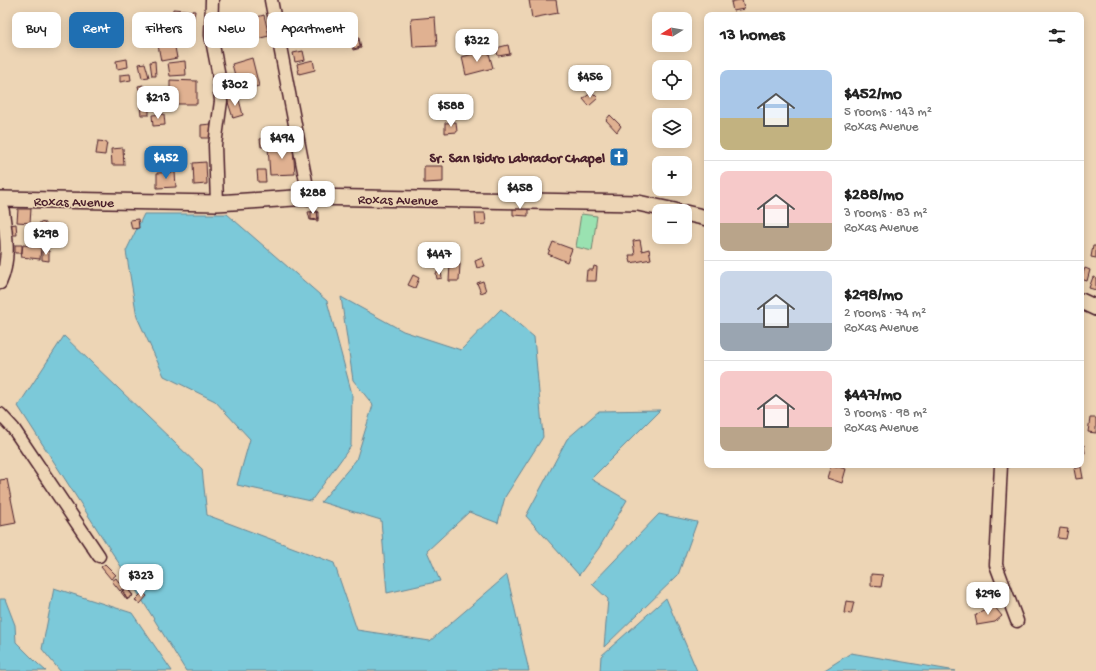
<!DOCTYPE html>
<html lang="en">
<head>
<meta charset="utf-8">
<style>
	:root { --surface:#fff; --page:#f6f6f6; --text:#222; --muted:#767676; --line:#e0e0e0; --accent:#1f6fb2 }
	body { margin:0; font-family:"Gochi Hand",sans-serif; background:var(--page); color:var(--text); height:100vh; display:flex; flex-direction:column; font-size:15px; white-space:nowrap }
	* { box-sizing:border-box; margin:0 }
	p { font-size:13px; color:var(--muted) }
	.icon { flex:none; width:22px; height:22px; fill:none; stroke:currentColor; stroke-width:2; stroke-linecap:round; stroke-linejoin:round }
	.map { position:relative; flex:1; overflow:hidden }
	.drawer { position:absolute; left:704px; top:12px; width:380px; height:456px; display:flex; flex-direction:column; background:var(--surface); border-radius:8px; box-shadow:0 2px 10px #0003 }
	.drawer>* { flex:none }
	.guide { position:absolute; left:12px; top:12px; width:380px; height:36px; display:flex; gap:8px }
	.needle { width:26px; rotate:259deg }
	.buttons { position:absolute; left:652px; top:12px; display:grid; gap:8px }
	.buttons a { display:grid; place-items:center; width:40px; height:40px; border-radius:8px; background:var(--surface); box-shadow:0 2px 10px #0003; font-size:20px }
	.price { position:absolute; translate:-50% -34px; padding:0 9px; border-radius:8px; background:#fff; color:#222; font-size:13px; line-height:26px; filter:drop-shadow(0 1px 2px #0008) }
	.price::after { content:''; position:absolute; left:50%; top:24px; width:12px; height:9px; margin-left:-6px; background:inherit; clip-path:polygon(0 0,100% 0,50% 100%) }
	.price.on { background:var(--accent); color:#fff }
	ul { padding:0; list-style:none }
	li { display:flex; align-items:center; gap:12px; height:100px; padding:0 16px }
	li+li { border-top:1px solid var(--line) }
	li span { display:grid; place-items:center; flex:none; width:112px; height:80px; border-radius:8px; color:#555 }
	li>.icon { margin-inline-start:auto }
	span .icon { width:48px; height:48px; fill:#fffc; stroke-width:1 }
	li b { font-size:17px }
	h2 { display:flex; justify-content:space-between; align-items:center; height:48px; padding:0 16px; font-size:17px }
	.pill { padding:0 14px; border-radius:8px; background:var(--surface); box-shadow:0 2px 10px #0003; font-size:14px; line-height:36px }
	.pill.on { background:var(--accent); color:#fff }
	.map>svg:first-child { display:block }
</style>
</head>
<body>
<div class="map">
<svg width="1096" height="671" viewBox="0 0 1096 671">
	<rect width="100%" height="100%" fill="#edd5b5"/>
	<filter id="ink" filterUnits="userSpaceOnUse"><feTurbulence type="fractalNoise" baseFrequency=".025" numOctaves="2"/><feDisplacementMap in="SourceGraphic" scale="8" xChannelSelector="R" yChannelSelector="G"/><feConvolveMatrix kernelMatrix="1 2 1 2 8 2 1 2 1" color-interpolation-filters="sRGB"/></filter>
	<g filter="url(#ink)">
		<path fill="#9ae2b1" stroke="#72806e" d="M581,214l16,2 -5,35 -16,-4z"/>
		<path fill="#7bc9d9" stroke="#678593" d="M144,214h83l100,87 25,93 -1,52 -40,55 -74,-16 13,-46 -35,-38 -51,-25 -27,-59 -11,-66z
			M341,297l62,34 58,19 40,-41 33,28 9,100 -38,60 -7,26 -29,-11 -42,39 13,30 -53,12 -6,-73 -60,-18 35,-42 17,-55 -20,-25z
			M64,336l138,133 5,46 127,48 23,67 73,11 77,-66 22,96h-343l-55,-89 -113,-176z
			M660,410l-69,69 36,21 -28,48 -20,27 -53,-59 41,-77 32,-28z
			M659,514l38,8 -19,53 -74,72 4,-48 -16,-15z
			M54,588l78,25 40,58h-112l-18,-22z
			M666,598l31,73h-97l1,-15z
			M0,599h5l10,26 1,17 22,22 8,7h-46z
			M851,653l105,18h-133z"/>
		<path fill="#e0b191" stroke="#4a1f2b" d="M529,0h27l2,13 -26,5z
			M739,0h3l2,9 -11,2 -2,-9z
			M173,9l22,2 -2,13 -21,-2z
			M264,15l5,21 -17,4 -5,-20z
			M435,17l2,29 -24,1 -2,-28z
			M359,38l2,10 -8,2 -2,-10z
			M359,40l1,7 -6,2 -1,-8z
			M174,42l3,16 -16,3 -3,-16z
			M508,45l2,9 -12,2 -2,-8z
			M488,50l5,18 -27,7 -4,-18z
			M303,51l2,9 -10,2 -2,-9z
			M252,58l7,28 -20,5 -7,-27z
			M127,59l1,8 -11,2 -1,-8z
			M313,60l2,10 -16,4 -2,-10z
			M155,61l1,15h-4l-2,-14z
			M185,61l1,14 -16,1 -2,-13z
			M145,63l4,14 -7,1 -3,-14z
			M130,74l1,6 -11,2v-7z
			M170,80l27,1v23h-27z
			M143,85l2,7 -5,1 -2,-7z
			M592,92l6,6 -9,8 -6,-7z
			M238,96l5,19 -10,3 -6,-19z
			M140,106h9v9h-8z
			M164,114l1,11 -12,1 -1,-11z
			M610,115l11,11 -4,6 -11,-12z
			M456,122l1,10 -12,1v-10z
			M211,124v14h-10v-13z
			M268,137l2,8 -9,2 -1,-8z
			M98,141l9,1 -2,13 -9,-1z
			M293,146l2,28 -25,1 -2,-28z
			M123,148l1,17h-12l-1,-16z
			M623,148l2,16 -10,2 -2,-17z
			M206,162l1,22 -13,1 -1,-22z
			M424,166h19v16l-19,1z
			M257,170h8l1,12h-8z
			M175,172l1,15 -19,1v-15z
			M513,203l15,1v12l-15,-1z
			M18,209h13l-1,14 -13,-1z
			M317,211l1,8 -8,1 -2,-8z
			M311,212h7v9l-7,-1z
			M475,213h10l1,11 -10,1z
			M138,219l1,9 -7,1 -2,-9z
			M40,222l5,1 -2,16 -5,-1z
			M16,224l1,11h-6l-1,-10z
			M640,240l2,11 7,-2 2,10 -20,4 -2,-8h6l-2,-14z
			M553,242l19,7 -5,13 -19,-8z
			M15,245h7v8h-7z
			M23,245l18,2 -1,12 -19,-2z
			M1093,246h3v12l-5,-1z
			M42,251h7v10l-7,-1z
			M482,258l3,8 -8,2 -2,-7z
			M450,263l10,1 -1,17h-10z
			M594,266l3,1 -1,14h-10l1,-11h6z
			M1085,268l5,2 -3,11 -6,-2z
			M441,272l1,6 -5,1 -1,-6z
			M413,275l6,3 -4,10 -7,-3z
			M1093,277l3,1v12l-7,-2z
			M483,281l3,10 -5,2 -4,-10z
			M1090,418h6v15l-8,-1z
			M1084,445l1,8 -4,1v-8z
			M831,465l15,4 -4,14 -15,-5z
			M1081,467l2,11 -7,1 -2,-10z
			M7,479l9,44 -16,3v-46z
			M1060,528l8,1 -2,10 -8,-1z
			M105,564l11,11 -5,4 -10,-12z
			M871,574l12,1 -2,12 -10,-1z
			M116,578l7,10 -3,3 -8,-10z
			M127,588l6,8 -6,3 -5,-9z
			M127,588l6,7 -6,5 -6,-8z
			M143,592l4,4 -7,8 -5,-4z
			M846,601l8,1 -3,12 -7,-1z
			M994,606l8,10 -7,6 -18,3 -2,-10z"/>
		<g fill="none" stroke-linecap="round" stroke-linejoin="round">
			<g stroke="#4a1f2b" stroke-width="15">
				<path id="minor" d="M212,0l-1,35 7,36 3,30 -6,44 2,58
					M271,0l38,197
					M0,283c12,-26 5,-56 1,-84
					M0,414l13,14 86,128
					M1001,465l-5,100 21,56"/>
			</g>
			<g stroke="#4a1f2b" stroke-width="18">
				<path id="major" d="M0,199l217,4 92,-6 329,6 37,8
					M685,213l22,5
					M1081,301l15,7"/>
			</g>
			<use href="#minor" stroke="#edd5b5" stroke-width="12"/>
			<use href="#major" stroke="#edd5b5" stroke-width="15"/>
		</g>
	</g>
	<defs>
		<g id="church-square" transform="scale(1)"><rect x="-9" y="-9" width="18" height="18" rx="4" fill="#1f6fb2" stroke="#edd5b5"/><path d="M-1.2-6h2.4v3.5h3.3v2.4h-3.3V6h-2.4V-.1h-3.3v-2.4h3.3Z" fill="#fff"/></g>
	</defs>
	<g fill-rule="evenodd">
		<use href="#church-square" x="619" y="157"/>
	</g>
	<g text-anchor="middle" stroke-width="3" stroke-linejoin="round" paint-order="stroke">
		<g font-size="14" font-weight="bold" fill="#4a1f2b" stroke="#edd5b5" text-anchor="end">
			<text x="605" y="162">Sr. San Isidro Labrador Chapel</text>
		</g>
		<g font-size="14" fill="#4a1f2b" stroke="#edd5b5">
			<text transform="translate(398 199) rotate(1)" y="5">Roxas Avenue</text>
			<text transform="translate(74 201) rotate(1)" y="5">Roxas Avenue</text>
		</g>
	</g>
</svg>
<div class="buttons">
<a><svg class="needle" viewBox="-14 -14 28 28"><path d="M0-13l5 13h-10z" fill="#e53935"/><path d="M0 13l5-13h-10z" fill="#767676"/></svg></a>
<a><svg class="icon" aria-label="locate" viewBox="0 0 24 24"><circle cx="12" cy="12" r="6"/><path d="M12 2v4M12 18v4M2 12h4M18 12h4"/></svg></a>
<a><svg class="icon" aria-label="layers" viewBox="0 0 24 24"><path d="M12 4l9 5-9 5-9-5zM3 14l9 5 9-5"/></svg></a>
<a>+</a>
<a>−</a>
</div>
<b class="price" style="left:477px;top:63px">$322</b>
<b class="price" style="left:590px;top:99px">$456</b>
<b class="price" style="left:235px;top:107px">$302</b>
<b class="price" style="left:158px;top:120px">$213</b>
<b class="price" style="left:451px;top:128px">$588</b>
<b class="price" style="left:282px;top:160px">$494</b>
<b class="price on" style="left:166px;top:180px">$452</b>
<b class="price" style="left:520px;top:210px">$458</b>
<b class="price" style="left:313px;top:215px">$288</b>
<b class="price" style="left:46px;top:256px">$298</b>
<b class="price" style="left:439px;top:276px">$447</b>
<b class="price" style="left:141px;top:598px">$323</b>
<b class="price" style="left:988px;top:616px">$296</b>
<div class="guide">
<a class="pill">Buy</a>
<a class="pill on">Rent</a>
<a class="pill">Filters</a>
<a class="pill">New</a>
<a class="pill">Apartment</a>
</div>
<section class="drawer">
<h2>13 homes<svg class="icon" aria-label="filters" viewBox="0 0 24 24"><path d="M4 7h16M4 17h16"/><circle cx="9" cy="7" r="2"/><circle cx="15" cy="17" r="2"/></svg></h2>
<ul>
<li><span style="background:linear-gradient(#a9c7e8 60%,#c2b280 0)"><svg class="icon" aria-label="home" viewBox="0 0 24 24"><path d="M3 11l9-7 9 7M6 9v11h12V9"/></svg></span><div><b>$452/mo</b><p>5 rooms · 143 m²</p><p>Roxas Avenue</p></div></li>
<li><span style="background:linear-gradient(#f6c9c9 65%,#b9a48a 0)"><svg class="icon" aria-label="home" viewBox="0 0 24 24"><path d="M3 11l9-7 9 7M6 9v11h12V9"/></svg></span><div><b>$288/mo</b><p>3 rooms · 83 m²</p><p>Roxas Avenue</p></div></li>
<li><span style="background:linear-gradient(#c9d6e8 65%,#9aa5b1 0)"><svg class="icon" aria-label="home" viewBox="0 0 24 24"><path d="M3 11l9-7 9 7M6 9v11h12V9"/></svg></span><div><b>$298/mo</b><p>2 rooms · 74 m²</p><p>Roxas Avenue</p></div></li>
<li><span style="background:linear-gradient(#f6c9c9 70%,#b9a48a 0)"><svg class="icon" aria-label="home" viewBox="0 0 24 24"><path d="M3 11l9-7 9 7M6 9v11h12V9"/></svg></span><div><b>$447/mo</b><p>3 rooms · 98 m²</p><p>Roxas Avenue</p></div></li>
</ul>
</section>
</div>
</body>
</html>
